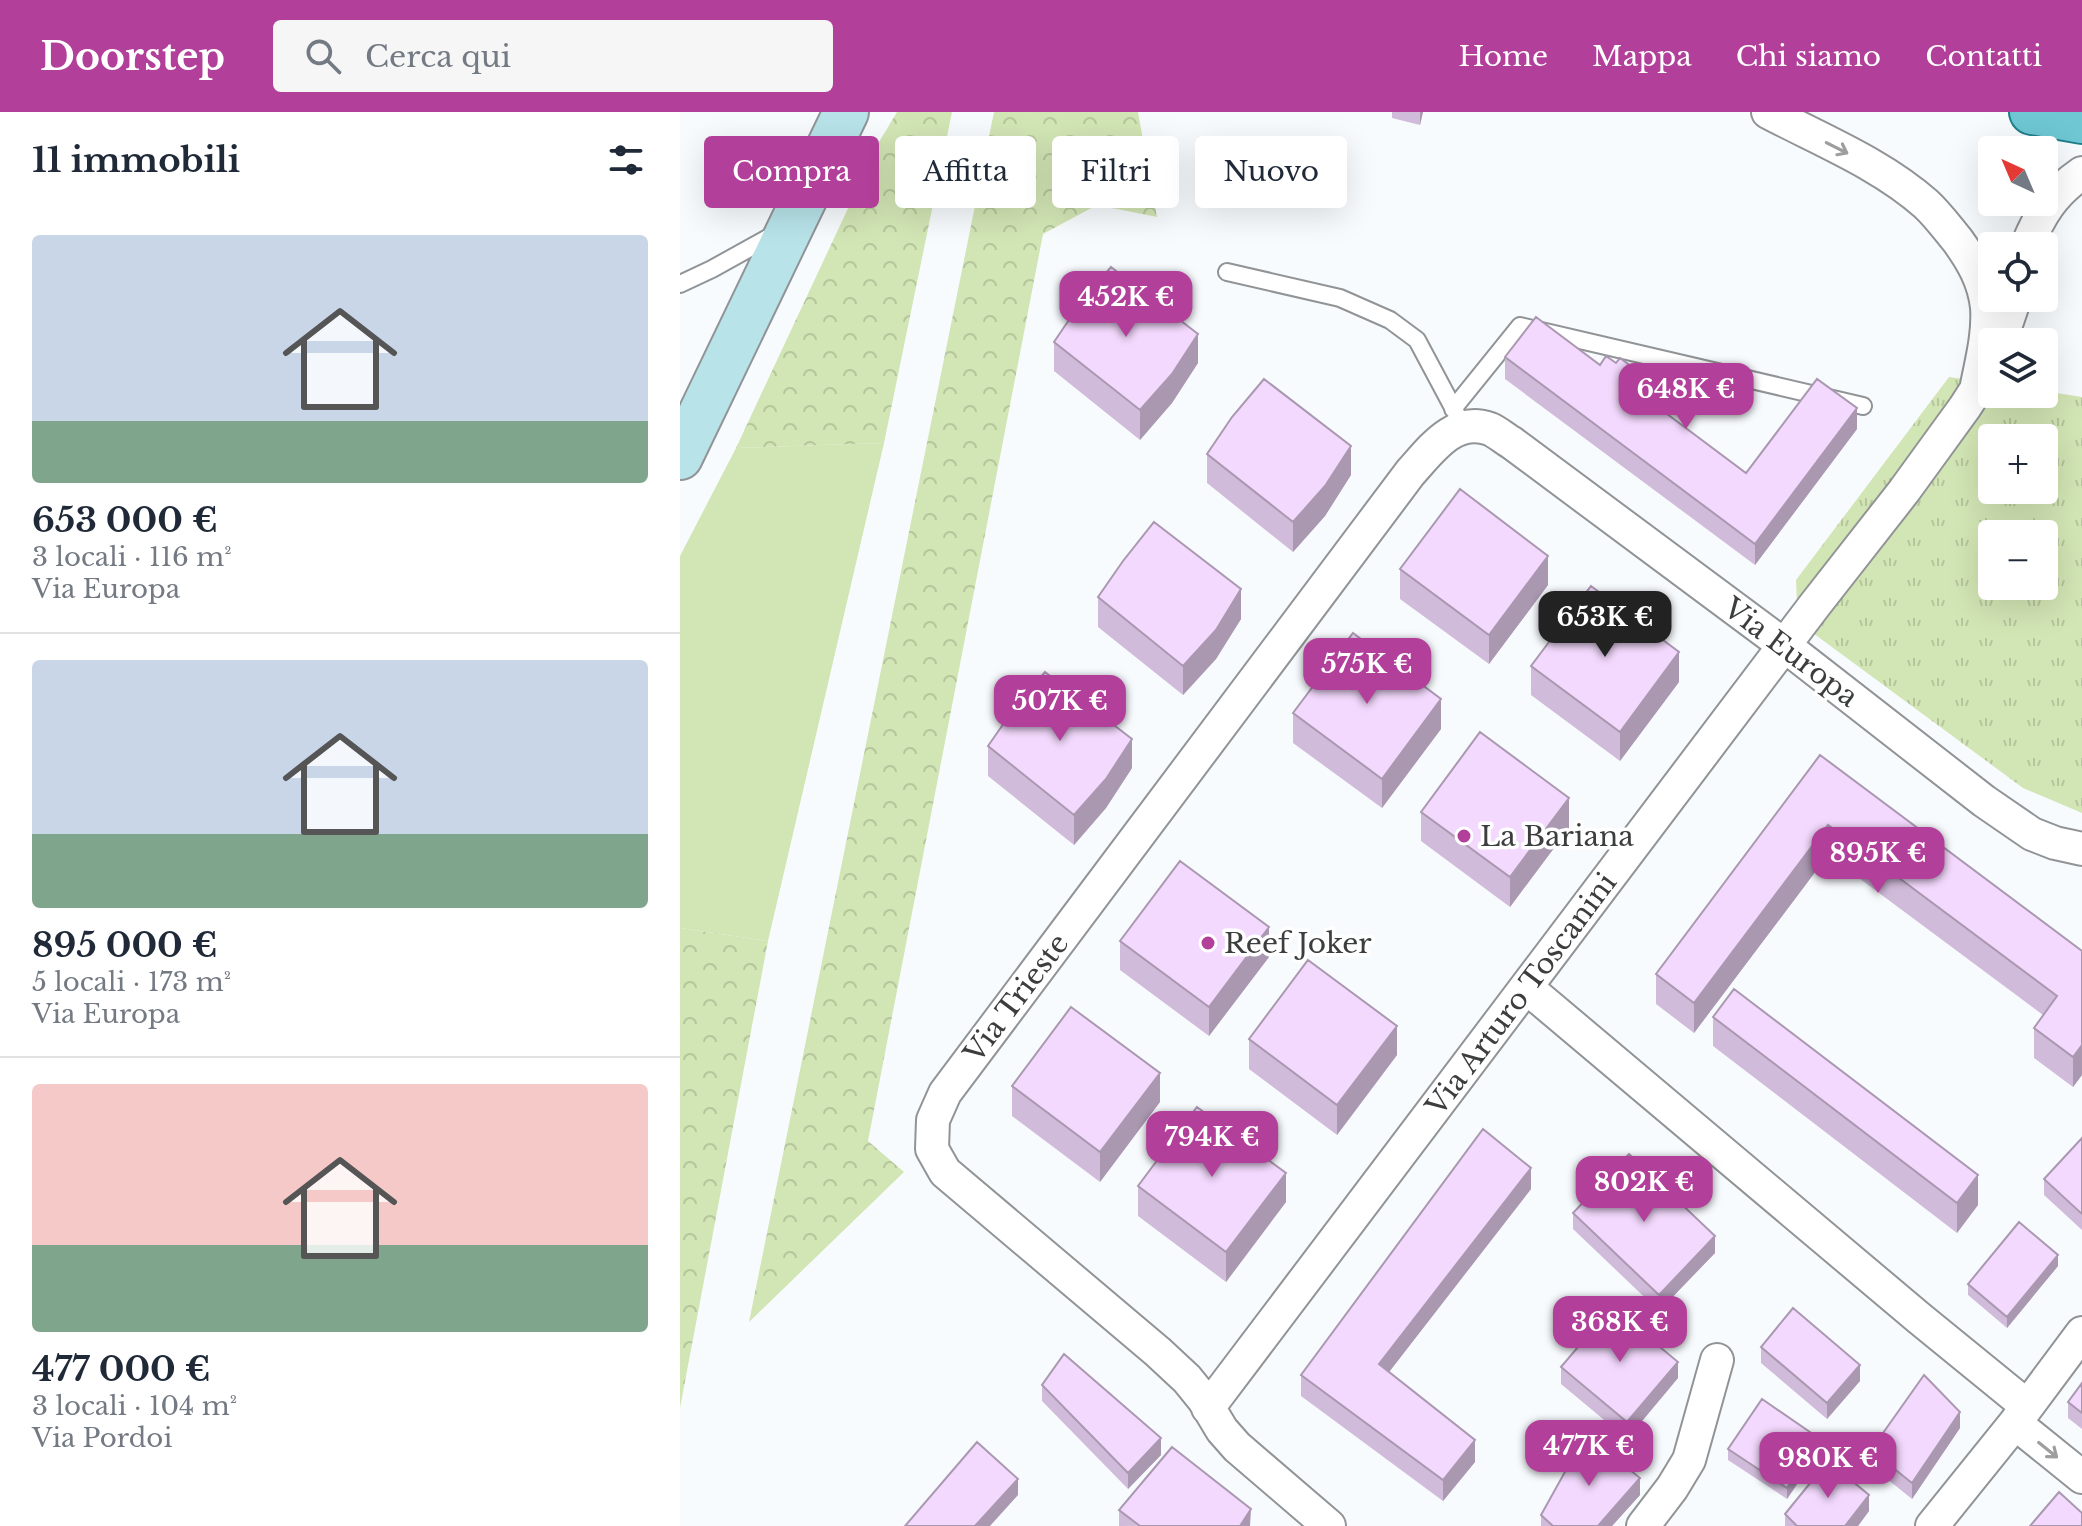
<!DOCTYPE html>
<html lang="it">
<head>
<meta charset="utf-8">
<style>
	:root { --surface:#fff; --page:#f6f6f7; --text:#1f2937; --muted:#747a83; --line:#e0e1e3; --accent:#b23f99 }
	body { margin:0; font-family:"Libre Baskerville",serif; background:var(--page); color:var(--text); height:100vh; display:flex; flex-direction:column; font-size:30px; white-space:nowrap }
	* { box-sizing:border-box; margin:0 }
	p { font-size:26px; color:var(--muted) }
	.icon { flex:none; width:44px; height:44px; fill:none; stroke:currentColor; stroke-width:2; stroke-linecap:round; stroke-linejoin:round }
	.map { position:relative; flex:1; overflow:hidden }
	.drawer { display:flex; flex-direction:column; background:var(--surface); width:680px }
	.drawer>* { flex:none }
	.guide { position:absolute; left:24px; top:24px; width:760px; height:72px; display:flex; gap:16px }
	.needle { width:52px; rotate:316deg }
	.buttons { position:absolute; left:1298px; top:24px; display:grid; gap:16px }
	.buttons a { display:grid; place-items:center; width:80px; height:80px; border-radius:8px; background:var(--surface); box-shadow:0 8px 32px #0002; font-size:40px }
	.price { position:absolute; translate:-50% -68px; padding:0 18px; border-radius:16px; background:var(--accent); color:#fff; font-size:26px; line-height:52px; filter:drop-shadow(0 2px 4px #0008) }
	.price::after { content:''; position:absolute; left:50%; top:48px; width:24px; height:18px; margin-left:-12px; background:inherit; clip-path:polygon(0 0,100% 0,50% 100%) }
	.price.current { background:#222; color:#fff }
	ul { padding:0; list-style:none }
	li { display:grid; align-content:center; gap:16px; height:424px; padding:0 32px }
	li+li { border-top:2px solid var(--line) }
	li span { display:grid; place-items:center; height:248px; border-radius:8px; color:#555 }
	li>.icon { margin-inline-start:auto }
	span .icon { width:144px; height:144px; fill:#fffc; stroke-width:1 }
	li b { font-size:34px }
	h2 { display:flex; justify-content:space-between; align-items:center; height:96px; padding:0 32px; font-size:34px }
	.pill { padding:0 28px; border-radius:8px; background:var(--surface); box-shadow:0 8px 32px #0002; font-size:28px; line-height:72px }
	.pill.current { background:var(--accent); color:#fff }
	header { display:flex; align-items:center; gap:48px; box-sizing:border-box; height:112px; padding:0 40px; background:var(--accent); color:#fff }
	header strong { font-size:38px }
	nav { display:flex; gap:44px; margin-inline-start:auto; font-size:28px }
	.search { width:560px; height:72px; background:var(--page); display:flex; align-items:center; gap:20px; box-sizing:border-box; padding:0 28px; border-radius:8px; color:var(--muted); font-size:30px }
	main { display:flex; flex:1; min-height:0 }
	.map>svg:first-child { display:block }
</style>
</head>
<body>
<header>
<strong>Doorstep</strong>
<div class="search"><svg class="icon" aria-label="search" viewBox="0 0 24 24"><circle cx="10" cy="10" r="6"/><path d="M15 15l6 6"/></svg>Cerca qui</div>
<nav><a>Home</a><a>Mappa</a><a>Chi siamo</a><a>Contatti</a></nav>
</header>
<main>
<section class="drawer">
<h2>11 immobili<svg class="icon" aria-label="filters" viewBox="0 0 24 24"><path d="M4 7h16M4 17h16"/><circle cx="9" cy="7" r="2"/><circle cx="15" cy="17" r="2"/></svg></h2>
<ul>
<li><span style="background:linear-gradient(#c9d6e8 75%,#7fa58c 0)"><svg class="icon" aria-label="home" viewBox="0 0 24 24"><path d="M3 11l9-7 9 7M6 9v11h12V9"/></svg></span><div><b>653 000 €</b><p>3 locali · 116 m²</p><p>Via Europa</p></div></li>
<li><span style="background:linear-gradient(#c9d6e8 70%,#7fa58c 0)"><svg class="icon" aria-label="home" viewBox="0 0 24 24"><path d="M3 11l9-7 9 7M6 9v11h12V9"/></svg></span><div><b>895 000 €</b><p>5 locali · 173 m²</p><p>Via Europa</p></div></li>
<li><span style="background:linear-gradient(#f6c9c9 65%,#7fa58c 0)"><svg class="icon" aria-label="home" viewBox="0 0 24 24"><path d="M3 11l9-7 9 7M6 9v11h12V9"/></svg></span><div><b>477 000 €</b><p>3 locali · 104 m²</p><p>Via Pordoi</p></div></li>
</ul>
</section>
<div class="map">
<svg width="1402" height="1414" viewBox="0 0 1402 1414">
	<defs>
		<pattern id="forest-crowns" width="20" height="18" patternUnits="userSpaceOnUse" patternTransform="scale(2)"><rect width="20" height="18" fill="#d2e5b4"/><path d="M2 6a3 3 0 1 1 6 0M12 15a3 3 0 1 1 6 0" fill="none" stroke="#b5c59c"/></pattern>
		<pattern id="park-tufts" width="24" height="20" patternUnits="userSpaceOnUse" patternTransform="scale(2)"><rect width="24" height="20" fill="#d2e5b4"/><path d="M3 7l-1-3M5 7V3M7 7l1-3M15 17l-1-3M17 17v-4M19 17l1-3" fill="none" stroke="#b5c59c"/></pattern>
	</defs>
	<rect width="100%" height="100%" fill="#f8fbfe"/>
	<path fill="#d2e5b4" d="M204,331l-116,498 -88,-13v-372l56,-108z"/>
	<path fill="url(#forest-crowns)" d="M217,0h55l-68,331 -148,5 143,-306z
		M314,0h144l19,105 -60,-12 -54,29 -175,907 36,31 -155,150z
		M0,816l88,13 -88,467z"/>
	<path fill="url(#park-tufts)" fill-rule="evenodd" d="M1269,265l43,6v11h52v-3l38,6v416l-59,-25 -225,-166 -2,-42zM1312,326h52v52h-52zM1312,422h52v52h-52z"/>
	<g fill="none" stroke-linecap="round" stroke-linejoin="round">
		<g stroke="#919496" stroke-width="20">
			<path id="lane" d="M547,160l113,26 50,22 27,20 40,75
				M0,172l32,-15 63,-35
				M773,297l67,-83 343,80"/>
		</g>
		<g stroke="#919496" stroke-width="36">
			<path id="street" d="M1088,0c53,28 113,52 158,92 12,11 22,25 32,37 15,21 26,40 29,66 2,26 -5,53 -10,78
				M1347,134c13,-32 26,-53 55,-73
				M1320,230l15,-44
				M846,875l393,331 108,88
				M528,1296l606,-802 90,-115 61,-84 27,-42
				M1335,1311l67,54
				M649,1414l-92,-79 -15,-17 -18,-30 -17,-21 -29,-27 -213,-180 -13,-23 1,-29 12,-27 465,-620c21,-23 44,-57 80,-44 7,3 15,10 22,14l273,203 199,155 48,33 23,9 27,6
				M963,1414l29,-38 17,-28 28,-100
				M1252,1414l83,-103 67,-90"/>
		</g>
		<g stroke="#919496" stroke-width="48">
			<path id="secondary" d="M0,345l166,-345"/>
		</g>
		<g stroke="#1e7f8c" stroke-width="48">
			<path id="primary" d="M1352,0l50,9"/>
		</g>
		<use href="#lane" stroke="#fff" stroke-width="16"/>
		<use href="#street" stroke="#fff" stroke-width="32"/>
		<use href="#secondary" stroke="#b7e3e9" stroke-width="44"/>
		<use href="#primary" stroke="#6ec7d3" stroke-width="44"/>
	</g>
	<path fill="#d1bbda" d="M712,0h31l-3,13 -28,-7z
		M374,230l144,21 -26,40 -32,37 -86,-69z
		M825,245l95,8 45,22 4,13 97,73 111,-44 -102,136 -250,-186z
		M527,342l144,21 -26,41 -32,36 -86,-69z
		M720,457l148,16 -59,79 -89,-65z
		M418,485l143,22 -25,40 -33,36 -85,-68z
		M851,554l148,16 -59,79 -89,-66z
		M613,601l148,16 -59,79 -89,-65z
		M308,634l144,22 -26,40 -32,37 -86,-69z
		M1140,643l262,196v124l-9,12 -39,-29v-30l9,-13 -215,-160 -134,178 -38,-29v-30z
		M741,700l148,16 -59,79 -89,-66z
		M440,829l149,16 -60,79 -89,-66z
		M1033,905l265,188 -21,28 -244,-187z
		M569,927l148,16 -60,80 -88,-66z
		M332,974l148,16 -60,80 -88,-66z
		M1402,1026v92l-38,-35v-16z
		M458,1074l148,16 -60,80 -88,-66z
		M851,1077l-142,183 86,90 -32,39 -142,-105v-21z
		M893,1101l142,40 -56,58 -86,-82z
		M1378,1154l-51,62 -39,-33v-11z
		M1081,1235l99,34 -33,38 -66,-56z
		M881,1255l117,11 -51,61 -66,-55z
		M1402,1271v46l-14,-11v-16z
		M362,1273l119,70 -33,34 -86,-88z
		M1280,1316l-48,71 -41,-33v-16z
		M1048,1337l92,1 -33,49 -59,-39z
		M960,1383l-28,31h-71v-11z
		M439,1398l132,15 -132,1z
		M1189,1399l-11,15h-73v-12z"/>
	<path fill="#aa98b1" d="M740,0h3l-3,13z
		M518,222v29l-26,40 -32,37v-30z
		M965,265v17l4,-4v21l-6,6 -3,-34z
		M1177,296v21l-102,136v-21z
		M671,334v29l-26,41 -32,36v-30z
		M868,444v29l-59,79v-29z
		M561,477v30l-25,40 -33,36v-29z
		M999,540v30l-59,79v-29z
		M761,587v30l-59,79v-29z
		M452,627v29l-26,40 -32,37v-30z
		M889,686v30l-59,79v-30z
		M1148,713v30l-134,178v-30z
		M589,815v30l-60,79v-29z
		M717,914v29l-60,80v-30z
		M1402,933v30l-9,12v-30z
		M480,961v29l-60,80v-30z
		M851,1056v21l-152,196v-21z
		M606,1061v29l-60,80v-30z
		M1298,1063v30l-21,28v-30z
		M1035,1124v17l-56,58v-16z
		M1378,1143v11l-51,62v-11z
		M998,1250v16l-51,61v-17z
		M1180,1253v16l-33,38v-16z
		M1280,1300v16l-48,71v-16z
		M481,1326v17l-33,34v-16z
		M1140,1327v11l-33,49v-11z
		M795,1328v22l-32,39v-21z
		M960,1366v17l-28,31h-14z
		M338,1367v16l-28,31h-15z
		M1189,1383v16l-11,15h-13z
		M571,1397l-1,17h-10z"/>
	<path fill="#f3d9fd" stroke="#aa98b1" stroke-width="2" d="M431,155l87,67 -26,40 -32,36 -86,-68 25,-37z
		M856,205l64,48 6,-9 10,7 4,-5 25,19 -5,6 9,7 -6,6 103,77 71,-94 40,29 -102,136 -250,-187z
		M584,267l87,67 -26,40 -32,36 -86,-68 25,-37z
		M780,377l88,67 -59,79 -89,-66z
		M474,410l87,67 -25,41 -33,36 -85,-69 25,-36z
		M911,474l88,66 -59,80 -89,-66z
		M673,521l88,66 -59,80 -89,-66z
		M365,560l87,67 -26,40 -32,36 -86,-69 25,-36z
		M800,620l89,66 -59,79 -89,-65z
		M1140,643l262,196v94l-9,12 -39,-29 23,-32 -229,-171 -134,178 -38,-29z
		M500,749l89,66 -60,80 -89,-66z
		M628,848l89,66 -60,79 -88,-66z
		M1054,877l244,186 -21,28 -244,-186z
		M391,895l89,66 -60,79 -88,-66z
		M517,995l89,66 -60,79 -88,-66z
		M803,1017l48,39 -152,196 96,76 -32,40 -142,-105z
		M1402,1026v76l-38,-35z
		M949,1042l86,82 -56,59 -86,-82z
		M1339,1110l39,33 -51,62 -39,-33z
		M932,1195l66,55 -51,60 -66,-55z
		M1113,1196l67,57 -33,38 -66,-56z
		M384,1242l97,84 -33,35 -86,-88z
		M1244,1263l36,37 -48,71 -41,-33z
		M1402,1271v30l-14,-11z
		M1082,1287l58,40 -33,49 -59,-39z
		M906,1322l54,44 -42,48h-45l-12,-11z
		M297,1330l41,37 -43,47h-70z
		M492,1335l79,62 -11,17h-100l-21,-16z
		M1148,1349l41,34 -24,31h-48l-12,-12z
		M1379,1380l23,21v13h-52z"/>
	<defs><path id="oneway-shaft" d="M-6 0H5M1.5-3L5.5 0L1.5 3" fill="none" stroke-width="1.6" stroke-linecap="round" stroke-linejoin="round" transform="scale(2)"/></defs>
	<g stroke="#9e9e9e">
		<use href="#oneway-shaft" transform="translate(1157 36) rotate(27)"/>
		<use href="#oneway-shaft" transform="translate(1368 1338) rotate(39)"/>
	</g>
	<g fill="#b23f99" stroke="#fff" stroke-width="3">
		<circle cx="784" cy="724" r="8"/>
		<circle cx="528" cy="831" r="8"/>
	</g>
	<g text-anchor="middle" stroke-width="7" stroke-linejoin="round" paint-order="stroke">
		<g font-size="28" fill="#3c3d3e" stroke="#fff">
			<text transform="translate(1111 540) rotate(37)" y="10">Via Europa</text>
			<text transform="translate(841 882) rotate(-53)" y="10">Via Arturo Toscanini</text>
			<text transform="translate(336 886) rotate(-53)" y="10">Via Trieste</text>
		</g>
		<g font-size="28" fill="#3c3d3e" stroke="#fff" text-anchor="start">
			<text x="800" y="734">La Bariana</text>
			<text x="544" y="841">Reef Joker</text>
		</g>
	</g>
</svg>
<div class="buttons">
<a><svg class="needle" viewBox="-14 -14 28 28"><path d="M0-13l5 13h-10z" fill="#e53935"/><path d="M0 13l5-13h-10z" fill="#747a83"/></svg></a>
<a><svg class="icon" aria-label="locate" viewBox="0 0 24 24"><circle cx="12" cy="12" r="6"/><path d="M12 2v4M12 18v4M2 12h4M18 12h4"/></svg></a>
<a><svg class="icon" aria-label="layers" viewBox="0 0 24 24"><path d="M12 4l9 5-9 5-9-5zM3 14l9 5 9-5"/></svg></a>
<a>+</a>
<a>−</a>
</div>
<b class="price" style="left:446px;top:227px">452K €</b>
<b class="price" style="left:1006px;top:319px">648K €</b>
<b class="price current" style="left:925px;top:547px">653K €</b>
<b class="price" style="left:687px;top:594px">575K €</b>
<b class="price" style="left:380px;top:631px">507K €</b>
<b class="price" style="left:1198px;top:783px">895K €</b>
<b class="price" style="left:532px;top:1067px">794K €</b>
<b class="price" style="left:964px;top:1112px">802K €</b>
<b class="price" style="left:940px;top:1252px">368K €</b>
<b class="price" style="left:909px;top:1376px">477K €</b>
<b class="price" style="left:1148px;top:1388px">980K €</b>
<div class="guide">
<a class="pill current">Compra</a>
<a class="pill">Affitta</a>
<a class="pill">Filtri</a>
<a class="pill">Nuovo</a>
</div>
</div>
</main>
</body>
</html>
